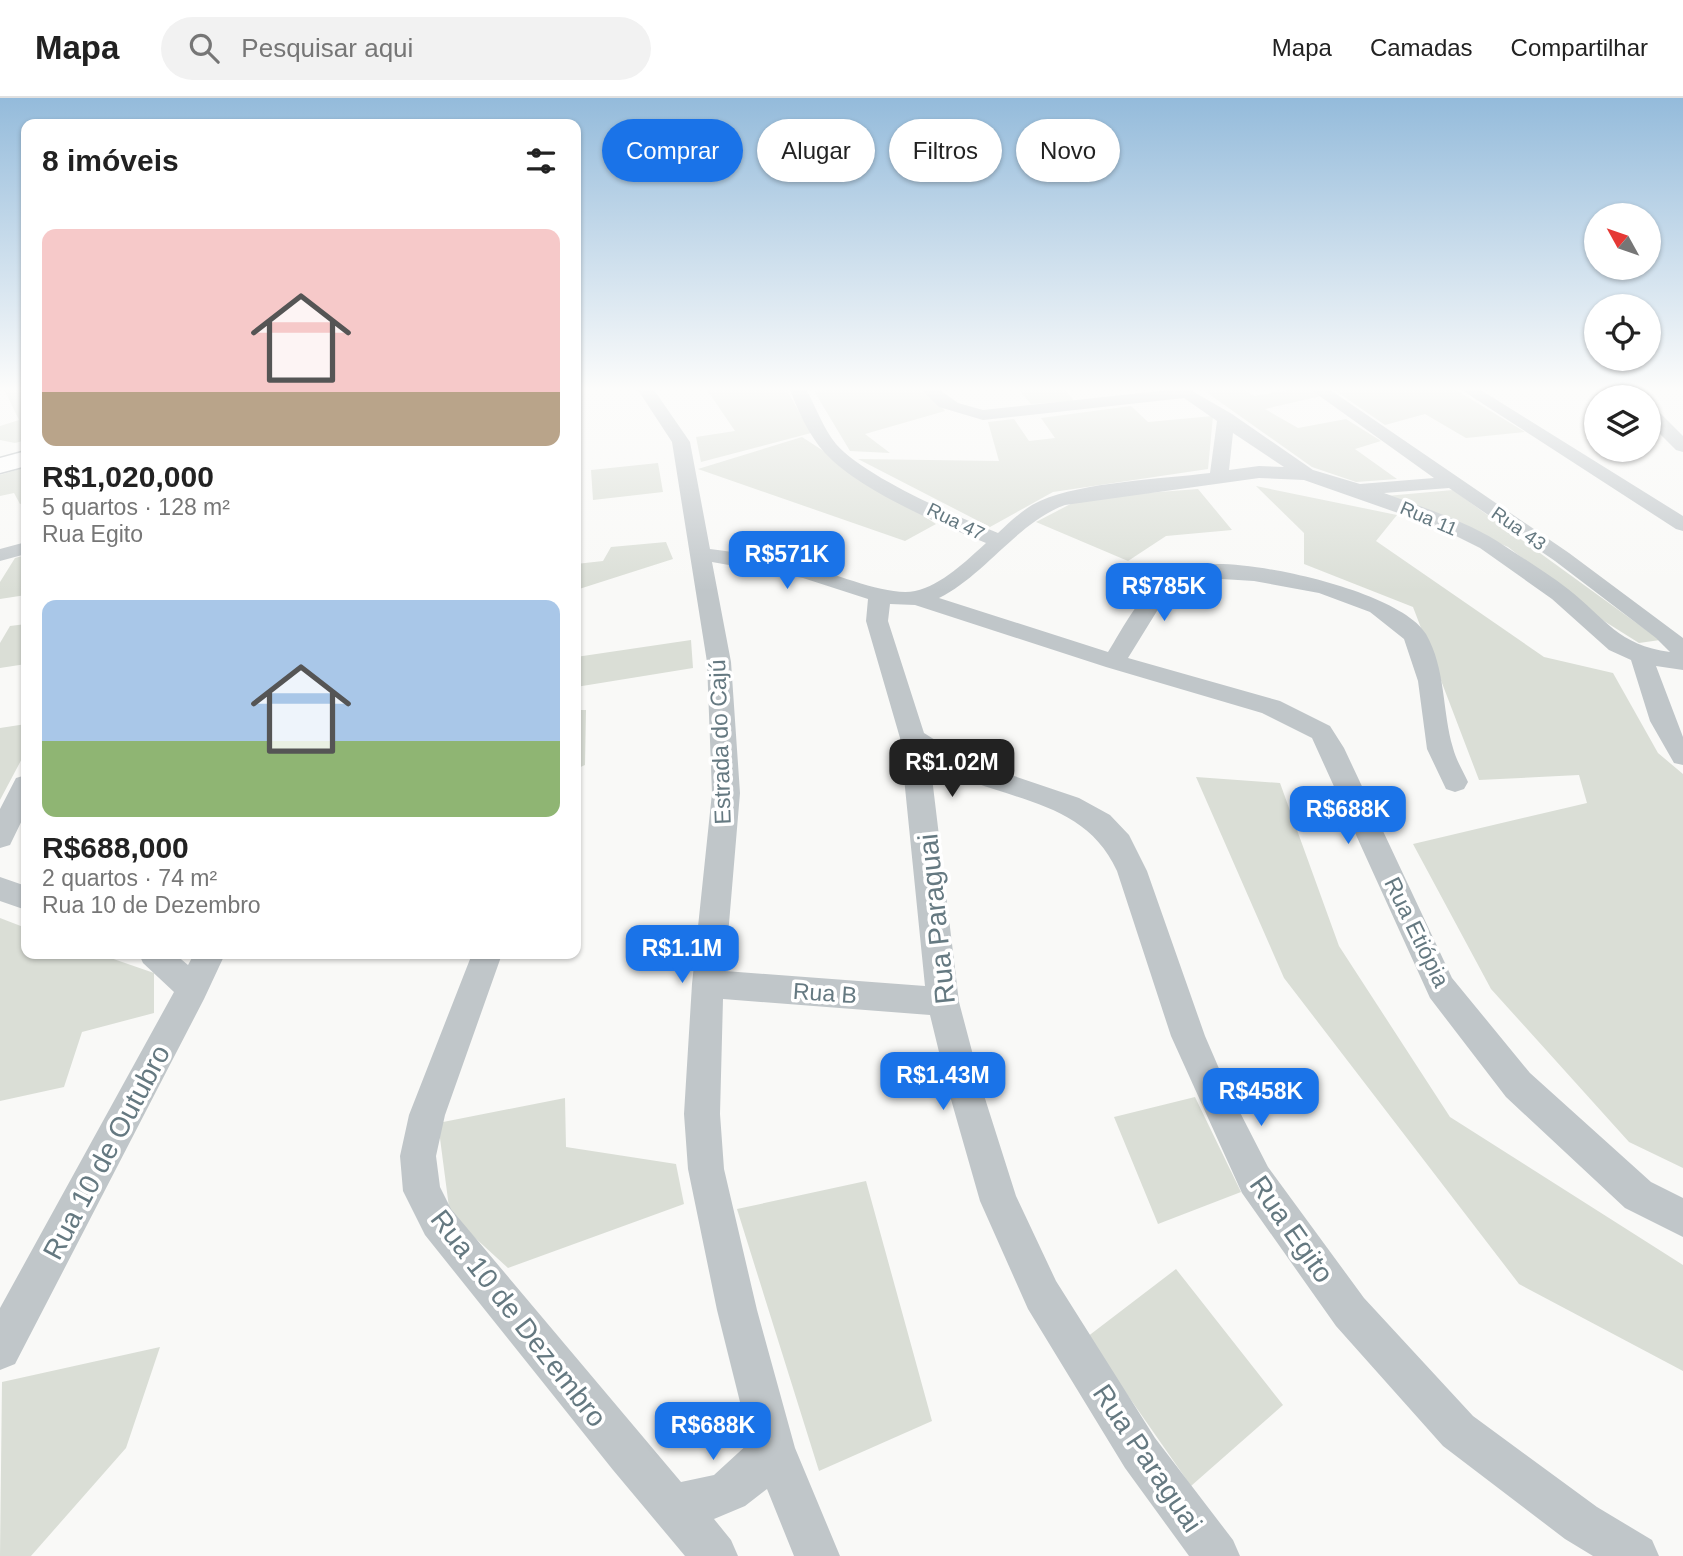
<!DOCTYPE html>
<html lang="pt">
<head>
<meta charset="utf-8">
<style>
	:root { --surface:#fff; --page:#f2f2f2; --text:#222; --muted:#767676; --line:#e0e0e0; --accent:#1a73e8 }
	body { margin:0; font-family:Arial,sans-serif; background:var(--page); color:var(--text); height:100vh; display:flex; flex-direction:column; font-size:26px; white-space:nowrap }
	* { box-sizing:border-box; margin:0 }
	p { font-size:23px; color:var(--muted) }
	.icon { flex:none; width:38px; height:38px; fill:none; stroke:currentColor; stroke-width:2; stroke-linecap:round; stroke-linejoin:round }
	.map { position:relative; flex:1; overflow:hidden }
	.side { position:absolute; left:21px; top:21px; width:560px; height:840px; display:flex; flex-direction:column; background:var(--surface); border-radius:14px; box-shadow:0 2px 5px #0004 }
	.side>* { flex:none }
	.guide { position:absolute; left:602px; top:21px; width:665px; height:63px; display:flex; gap:14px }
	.needle { width:46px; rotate:310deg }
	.fabs { position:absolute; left:1584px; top:105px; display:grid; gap:14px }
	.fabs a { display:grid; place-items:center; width:77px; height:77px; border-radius:50%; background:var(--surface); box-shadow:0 2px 5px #0004; font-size:35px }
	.price { position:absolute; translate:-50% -60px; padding:0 16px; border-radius:14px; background:var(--accent); color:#fff; font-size:23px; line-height:46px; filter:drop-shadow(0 2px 4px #0008) }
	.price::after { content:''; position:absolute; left:50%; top:42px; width:21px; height:16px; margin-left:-10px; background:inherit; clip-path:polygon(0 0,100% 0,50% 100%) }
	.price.current { background:#222; color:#fff }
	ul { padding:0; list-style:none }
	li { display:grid; align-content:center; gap:14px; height:371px; padding:0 21px }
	li span { display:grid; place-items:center; height:217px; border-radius:14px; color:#555 }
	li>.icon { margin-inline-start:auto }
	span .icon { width:126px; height:126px; fill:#fffc; stroke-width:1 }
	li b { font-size:30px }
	h2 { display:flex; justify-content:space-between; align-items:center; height:84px; padding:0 21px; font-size:30px }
	.chip { padding:0 24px; border-radius:32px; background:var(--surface); box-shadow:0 2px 5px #0004; font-size:24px; line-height:63px }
	.chip.current { background:var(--accent); color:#fff }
	header { display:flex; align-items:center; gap:42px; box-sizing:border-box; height:98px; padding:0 35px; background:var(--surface); border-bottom:2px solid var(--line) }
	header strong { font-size:33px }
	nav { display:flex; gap:38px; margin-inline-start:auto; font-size:24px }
	.search { width:490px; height:63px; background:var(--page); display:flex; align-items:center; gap:18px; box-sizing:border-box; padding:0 24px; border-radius:38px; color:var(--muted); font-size:26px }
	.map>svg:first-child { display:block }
</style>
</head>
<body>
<header>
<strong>Mapa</strong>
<div class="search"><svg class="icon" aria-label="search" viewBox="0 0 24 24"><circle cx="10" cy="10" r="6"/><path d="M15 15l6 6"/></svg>Pesquisar aqui</div>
<nav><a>Mapa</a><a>Camadas</a><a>Compartilhar</a></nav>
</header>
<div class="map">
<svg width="1683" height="1458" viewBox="0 0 1683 1458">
	<rect width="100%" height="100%" fill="#f9f9f7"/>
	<path fill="#daded6" d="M3,289h23v53l-11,3 -15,-3v-14l19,-6z
		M705,289h80l26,46 -110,29 -5,-25 39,-6z
		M853,289h71l21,24 -80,23 25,19 -40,-2 -36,-60z
		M1016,289h47l11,14 -43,3z
		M1199,289h41l14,9 53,-9 14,9 -56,13 33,19 48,-9 35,22 -26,8 42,30 -41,3 -44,-15z
		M1330,289h121l74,45 -59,6 -41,-24 -40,11z
		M1131,308l17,16 65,-6 -5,53 -155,23 -63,35 -132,-68 141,2 -11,-39 26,-3 15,22 26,-3 -14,-20z
		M802,339l134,87 -31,17 -207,-72z
		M658,365l5,29 -70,8 -2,-30z
		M26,369v35l-6,2 -6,-11 -14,3v-21z
		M1256,388l141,29 -21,26 168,116 69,16 45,80 25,21v394l-54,-26 -138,-153 -78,-145 174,-41 -8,-28 -100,5 -66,-173 -109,-43v-31z
		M1198,391l34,41 -66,6 -38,25 -92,-39 46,-24z
		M1453,392l207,150 -21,3 -43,-27 -88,-69 -122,-51z
		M666,444l7,17 -97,31v-26l27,-3 8,-14z
		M26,457v40l-26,4v-17l15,-24z
		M26,526v40l-26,4v-25l10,-17z
		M691,542l2,28 -117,19v-30z
		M576,612h10l-1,55 -9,4z
		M26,626v27l-26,49v-72z
		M1196,679l84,6 59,163 111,171 233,148v106l-164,-87 -235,-306z
		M0,820l26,10v26h73l55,19v40l-72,19 -18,55 -64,14z
		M1195,999l46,95 -83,32 -44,-107z
		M565,1000l1,49 110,17 8,40 -176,64 -58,-53 -12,-92z
		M866,1083l66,240 -113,50 -82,-262z
		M1176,1171l107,136 -92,81 -104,-149z
		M160,1249l-34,101 -95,108h-31l2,-174z"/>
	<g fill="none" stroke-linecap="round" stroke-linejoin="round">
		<g stroke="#b4babd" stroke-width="3">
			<path id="major" d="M26,353v15l-26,7v-15z"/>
		</g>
		<path fill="#c0c6c9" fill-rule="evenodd" d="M636,289h16l38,55 20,107c32,4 64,9 96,17 28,7 82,31 109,25 27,-6 51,-30 71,-48 -47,-19 -127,-53 -161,-90 -16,-17 -28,-44 -36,-66h16c10,18 18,41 31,57 29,33 119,72 162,89 13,-12 26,-25 42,-32 43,-19 121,-22 170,-28l7,-52 -33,-23 -201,22 -44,-13 -20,-20h17l22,16 25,7 204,-22 45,26 81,56 47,14 74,-6 -127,-91h19l243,166 114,85v32l-27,-4 27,71v28l-9,-2 -24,-42 -19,-61 -22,-10 -57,-51 -72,-51 -42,-21 -134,-47 -45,-2 -194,27c-47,17 -80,70 -126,93l169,54c14,-22 35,-64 58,-75 10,-5 25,-10 36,-12 47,-7 198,26 224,69 20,35 16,77 27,114 3,12 10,23 15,34l-4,7 -9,3 -9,-3 -19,-40 -9,-68 -14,-42 -34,-27 -51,-19 -65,-12 -48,-3 -26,9 -23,24 -29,47 152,43 50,25 14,22 108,230 78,95 121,109 32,16v39l-58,-29 -119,-111 -76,-99 -118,-260 -50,-25 -156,-46 -191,-62 -25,-1 -2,17 36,112 43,27 112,38 31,17 19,20 18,36 58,165 22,51 41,80 96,131 109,118 124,91 55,33 7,16h-66l-28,-17 -122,-93 -107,-120 -94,-133 -71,-157 -54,-165c-35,-78 -123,-68 -187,-110l29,241 23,87 34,107 40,85 99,157 78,102 7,16h-51l-64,-88 -97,-159 -48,-108 -32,-112 -18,-74 -207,-16 -3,115 4,55 33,141 38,138 45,108h-46l-27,-67 -22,17 -31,13 17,21 7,16h-53l-72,-86 -188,-235 -22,-44 -3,-35 9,-41 63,-161h30l-57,161 -9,41 4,31 11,22 230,273 33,-7 36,-33 -33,-132 -29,-141 -4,-55 8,-130 20,-191 -5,-131 -35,-220zM1233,335l51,34 -25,-1 -30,4zM1449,390l106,73 101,77 14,14c-52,-7 -64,-33 -102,-63 -22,-17 -47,-32 -71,-48 -34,-21 -75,-34 -113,-48zM712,464l91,16 65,21 -2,22 34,117 25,248 -200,-15 15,-178 -9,-131z
			M1457,289h19l207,129v15l-7,-2z
			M1604,289h20l16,10h-21z
			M1648,308l6,1 29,29v16l-7,-2 -28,-28z
			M26,444v12l-26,7v-12z
			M26,677v37l-16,33 -10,3v-39l16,-31z
			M0,779l26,9v24l-26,-9z
			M139,856h36l13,11 6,-11h31l-21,45 -189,365 -15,6v-62l174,-316 -31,-29z"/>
		<use href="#major" fill="#fff" fill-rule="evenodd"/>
	</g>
	<linearGradient id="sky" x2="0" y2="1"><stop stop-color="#94bbdb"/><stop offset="0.59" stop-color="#fcfcfb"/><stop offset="1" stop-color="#fcfcfb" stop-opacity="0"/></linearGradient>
	<rect width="1683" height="493" fill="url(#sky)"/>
	<g text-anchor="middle" stroke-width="7" stroke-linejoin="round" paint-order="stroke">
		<g font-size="19" fill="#657981" stroke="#fff">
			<text transform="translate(1429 420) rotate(23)" y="7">Rua 11</text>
			<text transform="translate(956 423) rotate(26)" y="7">Rua 47</text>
			<text transform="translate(1519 430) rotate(35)" y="7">Rua 43</text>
		</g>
		<g font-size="23" fill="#657981" stroke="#fff">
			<text transform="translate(720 644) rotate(-92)" y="8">Estrada do Cajú</text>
			<text transform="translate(1417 834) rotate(64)" y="8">Rua Etiópia</text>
			<text transform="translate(825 895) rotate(4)" y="8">Rua B</text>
		</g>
		<g font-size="28" fill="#657981" stroke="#fff">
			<text transform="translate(936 821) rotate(-96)" y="10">Rua Paraguai</text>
			<text transform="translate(106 1054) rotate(-62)" y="10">Rua 10 de Outubro</text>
			<text transform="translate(1292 1131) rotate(55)" y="10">Rua Egito</text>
			<text transform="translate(519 1220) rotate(52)" y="10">Rua 10 de Dezembro</text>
			<text transform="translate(1148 1360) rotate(56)" y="10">Rua Paraguai</text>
		</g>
	</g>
</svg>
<div class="fabs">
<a><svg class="needle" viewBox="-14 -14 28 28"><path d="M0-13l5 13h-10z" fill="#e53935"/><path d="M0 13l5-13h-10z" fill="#767676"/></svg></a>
<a><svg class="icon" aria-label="locate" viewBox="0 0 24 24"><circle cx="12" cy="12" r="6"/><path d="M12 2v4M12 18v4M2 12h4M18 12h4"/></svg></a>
<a><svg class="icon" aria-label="layers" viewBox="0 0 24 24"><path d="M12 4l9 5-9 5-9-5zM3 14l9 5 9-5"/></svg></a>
</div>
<b class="price" style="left:787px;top:493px">R$571K</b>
<b class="price" style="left:1164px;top:525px">R$785K</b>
<b class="price current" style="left:952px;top:701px">R$1.02M</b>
<b class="price" style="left:1348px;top:748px">R$688K</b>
<b class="price" style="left:682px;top:887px">R$1.1M</b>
<b class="price" style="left:943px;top:1014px">R$1.43M</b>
<b class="price" style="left:1261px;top:1030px">R$458K</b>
<b class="price" style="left:713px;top:1364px">R$688K</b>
<div class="guide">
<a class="chip current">Comprar</a>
<a class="chip">Alugar</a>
<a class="chip">Filtros</a>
<a class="chip">Novo</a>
</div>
<section class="side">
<h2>8 imóveis<svg class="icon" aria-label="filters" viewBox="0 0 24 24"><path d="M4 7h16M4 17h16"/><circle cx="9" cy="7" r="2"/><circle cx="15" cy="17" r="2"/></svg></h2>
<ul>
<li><span style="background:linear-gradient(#f6c9c9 75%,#b9a48a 0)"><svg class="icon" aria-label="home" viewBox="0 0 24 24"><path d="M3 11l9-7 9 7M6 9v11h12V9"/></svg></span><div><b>R$1,020,000</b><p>5 quartos · 128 m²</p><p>Rua Egito</p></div></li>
<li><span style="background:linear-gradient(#a9c7e8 65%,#8fb573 0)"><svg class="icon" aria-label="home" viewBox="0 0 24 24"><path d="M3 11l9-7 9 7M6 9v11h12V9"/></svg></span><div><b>R$688,000</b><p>2 quartos · 74 m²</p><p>Rua 10 de Dezembro</p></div></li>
</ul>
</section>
</div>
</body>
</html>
